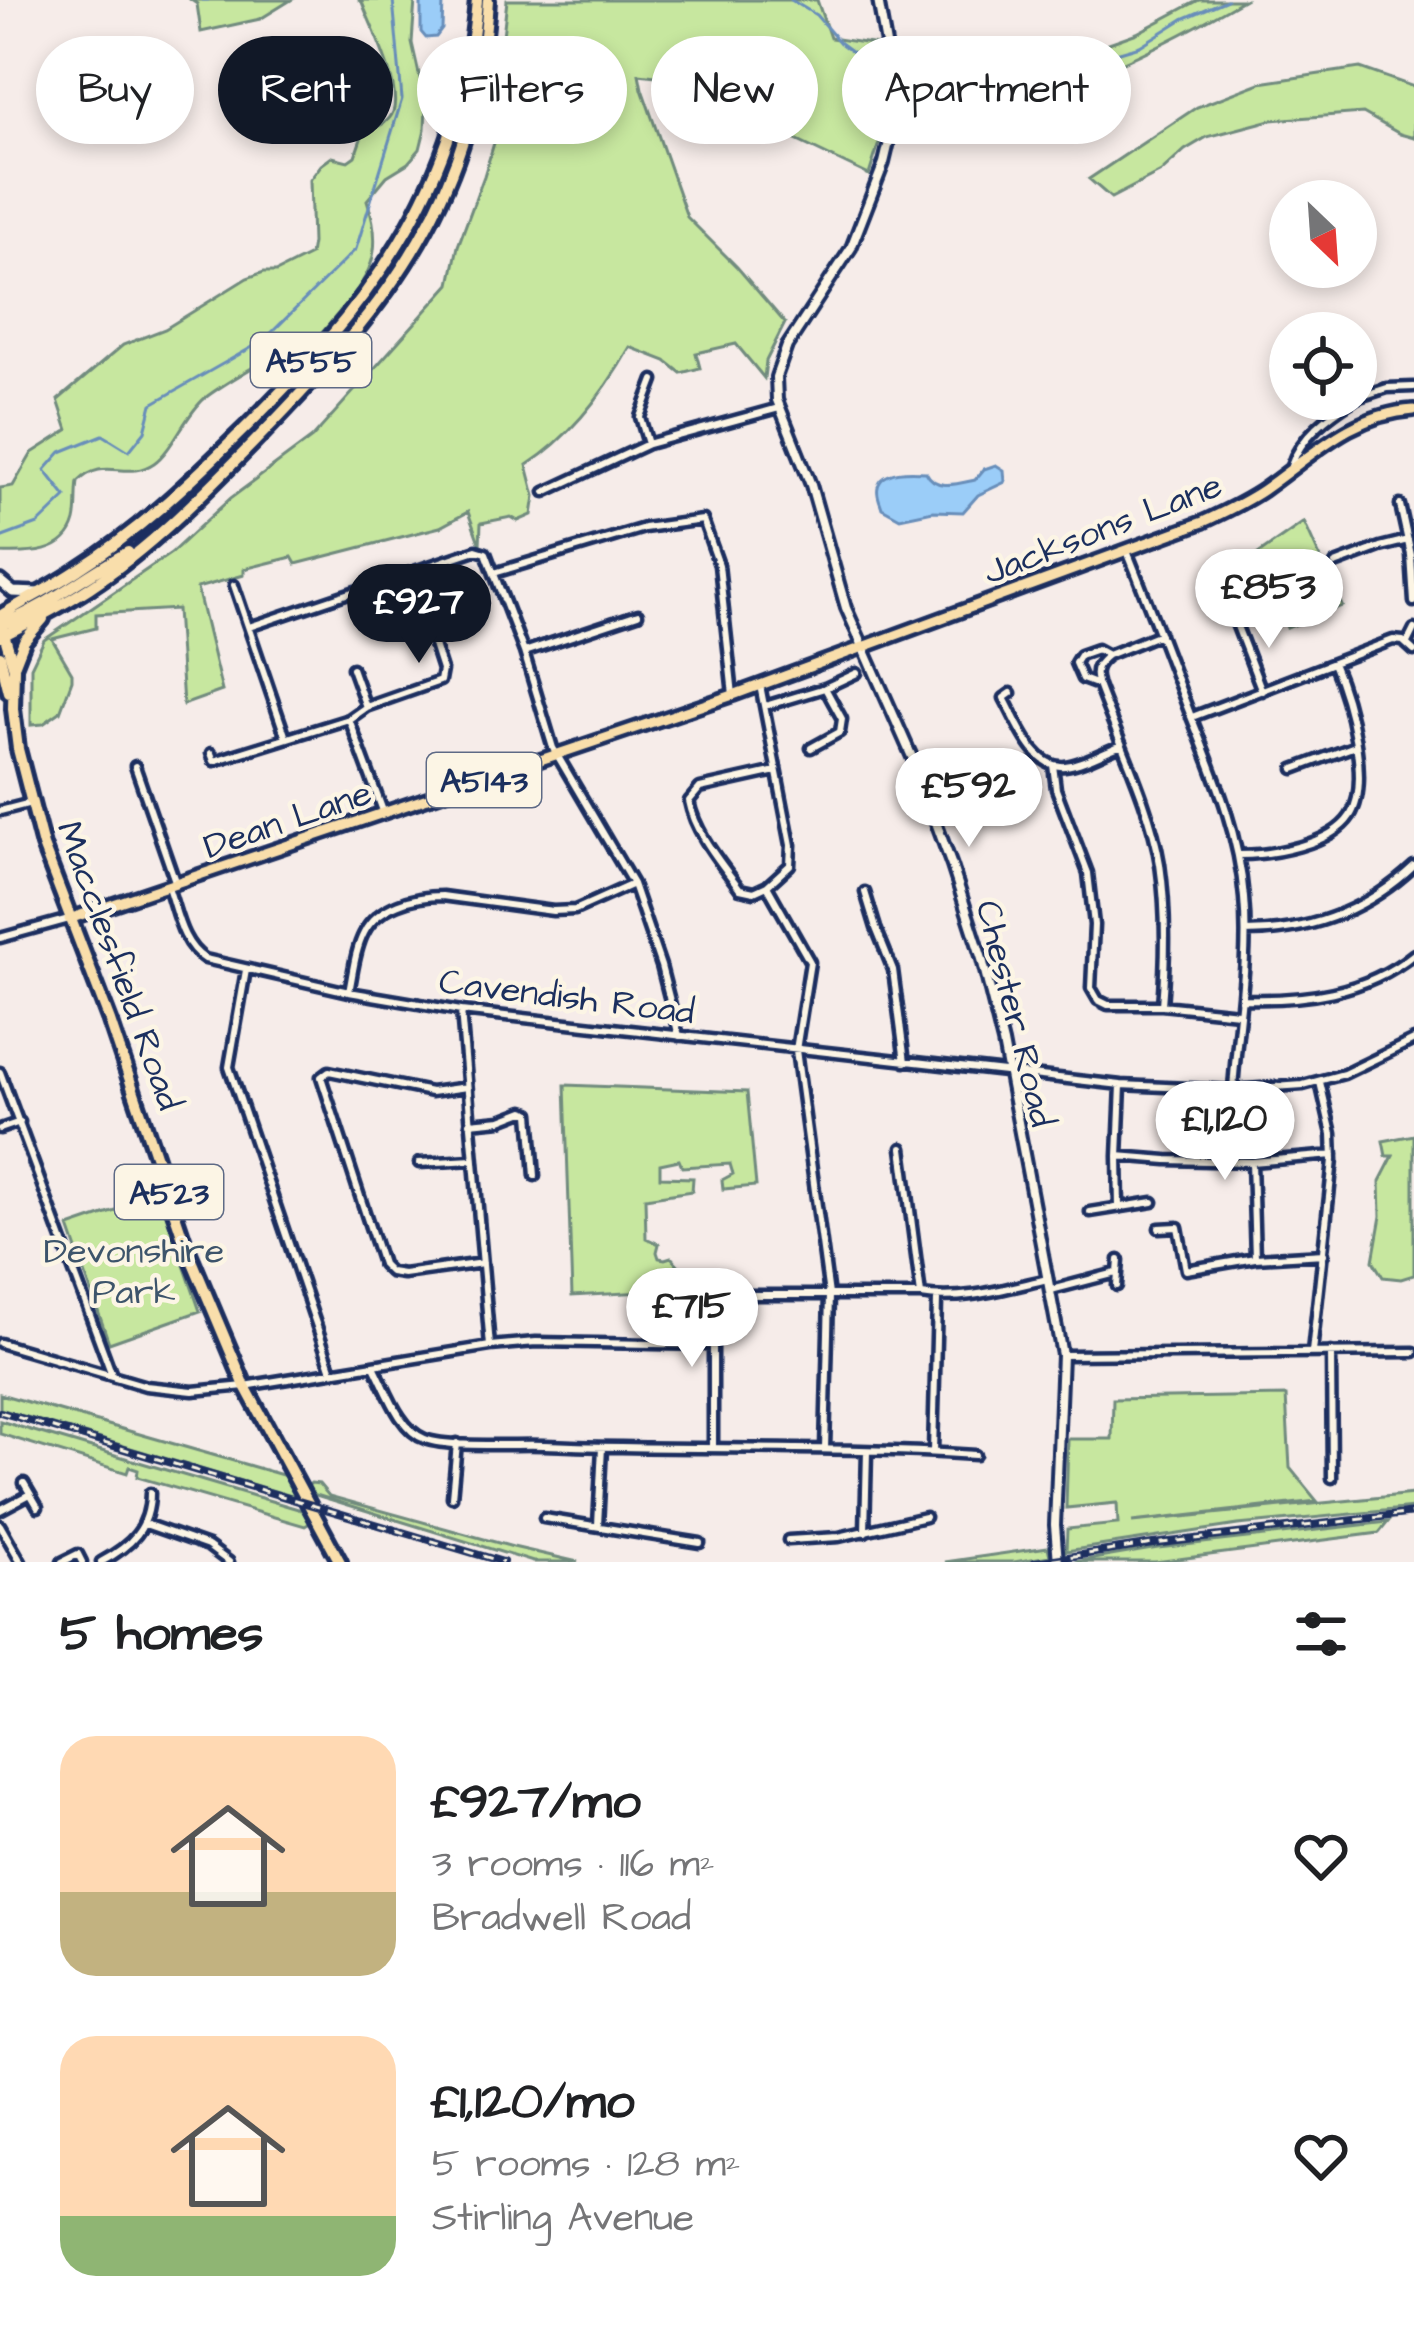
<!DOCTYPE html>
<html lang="en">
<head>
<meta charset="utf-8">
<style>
	:root { --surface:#fff; --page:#f6f6f6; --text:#202124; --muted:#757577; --accent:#111827 }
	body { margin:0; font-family:"Architects Daughter",sans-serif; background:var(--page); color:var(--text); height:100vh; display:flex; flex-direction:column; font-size:45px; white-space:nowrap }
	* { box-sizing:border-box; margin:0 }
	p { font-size:39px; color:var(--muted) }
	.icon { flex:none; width:66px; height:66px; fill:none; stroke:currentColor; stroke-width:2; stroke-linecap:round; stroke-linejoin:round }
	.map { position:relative; height:1562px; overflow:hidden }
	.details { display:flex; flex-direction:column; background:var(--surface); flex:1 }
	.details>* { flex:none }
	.guide { position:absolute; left:36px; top:36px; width:1344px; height:108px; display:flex; gap:24px }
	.needle { width:78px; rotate:155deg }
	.tools { position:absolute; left:1269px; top:180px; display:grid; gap:24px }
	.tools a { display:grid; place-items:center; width:108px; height:108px; border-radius:50%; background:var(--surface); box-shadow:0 6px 18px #0003; font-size:60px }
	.price { position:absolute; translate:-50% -102px; padding:0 27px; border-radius:42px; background:#fff; color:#222; font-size:39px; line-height:78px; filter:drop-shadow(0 3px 6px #0008) }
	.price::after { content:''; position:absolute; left:50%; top:72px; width:36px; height:27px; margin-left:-18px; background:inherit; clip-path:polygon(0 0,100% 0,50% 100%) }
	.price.active { background:var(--accent); color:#fff }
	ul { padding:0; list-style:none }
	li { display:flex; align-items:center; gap:36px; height:300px; padding:0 60px }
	li span { display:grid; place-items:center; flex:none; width:336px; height:240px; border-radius:36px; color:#555 }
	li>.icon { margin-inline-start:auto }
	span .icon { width:144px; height:144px; fill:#fffc; stroke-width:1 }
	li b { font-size:51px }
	h2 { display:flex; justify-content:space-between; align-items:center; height:144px; padding:0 60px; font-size:51px }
	.chip { padding:0 42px; border-radius:54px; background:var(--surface); box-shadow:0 6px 18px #0003; font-size:42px; line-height:108px }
	.chip.active { background:var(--accent); color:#fff }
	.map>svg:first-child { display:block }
</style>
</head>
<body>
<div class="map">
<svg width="1414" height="1562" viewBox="0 0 1414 1562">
	<rect width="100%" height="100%" fill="#f6ece9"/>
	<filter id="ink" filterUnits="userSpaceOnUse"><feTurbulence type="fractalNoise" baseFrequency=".00833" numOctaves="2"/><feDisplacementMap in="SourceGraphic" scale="24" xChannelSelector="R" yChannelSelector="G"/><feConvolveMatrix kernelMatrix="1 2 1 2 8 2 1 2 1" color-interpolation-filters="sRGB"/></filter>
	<g filter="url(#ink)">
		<path fill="#c7e79f" stroke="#718b7e" stroke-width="3" d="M191,0h100l-31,19 -59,13 -4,-28z
			M358,0h57l-3,43 14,62 -1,24 -5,20 -12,14 -21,13 -20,24c18,52 4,76 -31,116 -10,12 -19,25 -33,31 -9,3 -18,4 -27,8 -17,8 -57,32 -71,43 -20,17 -33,53 -51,65 -28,19 -49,-8 -76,19 -2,12 0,27 -3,39 -9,34 -47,33 -75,32v-65l13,-2 19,-33 36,-23 -10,-30 65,-55 42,-16 82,-51 17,-6h12l34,-17 2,-12 -2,-63 11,-15 11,-8 16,4 7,-5 8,-23c11,-6 25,-8 30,-21 9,-26 -22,-85 -31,-110z
			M507,0h310l13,38 55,8 -5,94 -11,35 -205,-98 -25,-3 3,15 45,128 50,50 48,56 -19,38 -2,17 -28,-34 -40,9 4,15 -19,5 -15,-12 -36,-14c-26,46 -58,89 -103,118l8,31 -3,19 -14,6 -7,-4 -30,6 -1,22 -12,-33 -28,15 -144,37 -4,-7 -48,12v6l-47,13 25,103 -39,14 -6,-96 -81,5v14l-44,11 20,34v7l-12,32 -17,12 -12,1v-58l13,-27 127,-87 60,-55 81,-60 138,-154 8,-38 26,-70 28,-92 -9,-48z
			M1199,0h44c-79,46 -160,85 -249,108 -20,5 -43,13 -64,9 -11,-2 -23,-12 -33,-17l5,-26 47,12 43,7 61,-30 84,-30z
			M1360,68l54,19v51l-14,-4 -37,-21 -92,7 -64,17 -22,13 -24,22 -50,26 -22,-19 108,-72 63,-24z
			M1304,522l38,84 -55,22 -29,-74z
			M565,1085l182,7 9,94 -33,3 -1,-9 11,-6 -3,-10 -48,3 -3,-7 -19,4v13l33,1 -1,13 -47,7 1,40 13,6 -2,8 2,6 6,1 6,-2 29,32 -128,7z
			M1414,1135v140l-13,4 -18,-2 -10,-16 8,-45 -1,-35 13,-25h-7l-3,-15z
			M160,1196l40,115 -91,32 -40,-116z
			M0,1394l286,82 12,22 -298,-89z
			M1286,1396l4,72 27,33 -185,21 282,-28v14l-176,17 -172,26 1,-22 51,-5 -1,-21 -51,5 2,-69h44l1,-40z
			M0,1421l322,95 -17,10 -168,-49 1,-7 -9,-3 -2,6 -127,-39z
			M311,1483l8,1 10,12 184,51 65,15h-45l-230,-71z
			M1388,1522l-9,11 -224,29h-80l83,-14z
			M1048,1547l2,9 -36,6h-69z"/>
		<path fill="#9bcdf8" stroke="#688eba" stroke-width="3" d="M421,0h20l2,2 -1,27 -6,8 -10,1 -5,-6z
			M996,465l8,5 1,12 -27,13 -15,17 -30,-1 -33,7 -18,-10c-2,-7 -6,-14 -4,-21 4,-18 34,-16 48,-15 9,19 31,12 49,8l9,-11z"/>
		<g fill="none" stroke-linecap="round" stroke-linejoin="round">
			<path stroke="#688eba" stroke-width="3" d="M202,0h6
				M791,0l25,15 24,28 66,49 19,8 41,6 23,-4 37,-15 36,-22 27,-4 51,-15 43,-27 44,-19
				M0,538l38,-14 28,-27 -21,-27 16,-18 42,-17 26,16 16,-20 7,-27 111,-63 93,-92 46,-150 -9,-99"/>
			<g stroke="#1b2f5e" stroke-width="15">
				<path id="minor" d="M1356,398l31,-10 27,-1
					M648,444l-8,-27 14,-37
					M1291,466c10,-30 38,-51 64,-67
					M545,492l103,-48 131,-36
					M1400,505l11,50 3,47
					M1127,551c22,54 42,108 63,163 24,60 49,119 54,184 6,64 -7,127 -11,192
					M1335,564l45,-17 28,-7
					M494,573l150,-45 59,-8 16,45 14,130
					M234,585l52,153
					M1239,604l-9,4 32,83
					M249,627l227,-77 10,3 38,99 29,96 80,136 28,82 18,70
					M1160,634l-52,21 -11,-6 -17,6 -5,8 7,16 16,6c20,55 53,121 62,179 7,48 6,93 2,141
					M1407,643l7,-14
					M524,652l114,-38
					M352,668l14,39
					M1097,682c-4,-13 1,-19 11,-27
					M760,685l31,160 -1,20 -23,21 43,76 -14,88 33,245 -4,154
					M1011,693l-7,5c13,23 29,71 61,68 19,-2 37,-14 55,-20
					M765,706l60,-18 32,-15
					M1192,717l201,-77 10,1 11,10
					M349,719l34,92
					M811,748l29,-16 2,-13 -17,-31
					M211,753l3,8 135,-42 17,-12 74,-26 2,-11 -31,-97
					M1053,765l3,24 32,84 6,52 -3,63 7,12 10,5h54l76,8
					M135,766l41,118
					M1294,769l61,-23
					M0,811l31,-8
					M1239,855c32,0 92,-10 111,-39 22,-34 -2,-118 -17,-153
					M767,886l-13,6 -14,-3c-19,-26 -45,-56 -51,-88l11,-13 76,-17
					M168,887c9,25 13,57 37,72l144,33 112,19 660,74 112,5 70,-5 41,-11 70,-34
					M865,892l11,36 17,42 12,92
					M1246,932c64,0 121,-22 168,-66
					M0,938l69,-19
					M246,970l-17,97 103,304
					M349,992c4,-19 6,-42 15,-59 13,-27 51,-37 78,-37l111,15 22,-1 58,-26
					M1242,999c60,2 123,-5 172,-45
					M461,1011l29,335
					M0,1072l112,303
					M467,1087l-36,5 -102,-21 -8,6 61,187 8,8 13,2 80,-11
					M470,1123l31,-3 23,-9 6,2 5,63
					M0,1129l20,-7
					M902,1148l19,147
					M1118,1156l49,4 85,2 81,-7
					M1252,1162l3,96
					M419,1163l54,-3
					M1119,1207l-1,-51 3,-71
					M1090,1212l63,-10
					M1159,1228l19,-1 8,43 69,-12 69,-4
					M1117,1286l2,-26
					M1051,1290l65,-17
					M0,1343l146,43 47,5 52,-5 245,-40 46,-4 177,3
					M1312,1352l21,-192 -1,-26 -12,-52
					M1331,1352l1,126
					M1062,1355l352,-3
					M374,1366c12,22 25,64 51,73 23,9 91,5 119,6 144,6 287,0 431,10
					M713,1446v-101l2,-50h206c41,7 86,-7 127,-16
					M933,1452l4,-152
					M24,1483l14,24
					M452,1497l5,-54
					M0,1510l30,-16
					M544,1518l156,25
					M145,1524l63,22 21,16
					M0,1525l21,37
					M598,1525l4,-78
					M865,1532l2,-81
					M788,1540l51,-3 86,-20
					M62,1562l16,-8 4,8
					M101,1562c30,-16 49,-34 49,-69"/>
			</g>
			<g stroke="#1b2f5e" stroke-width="16">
				<path id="tertiary" d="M878,0l13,72 -1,66 -6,25 -33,85 -64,98 -11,31 1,23 34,85 35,123 66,149 40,109 30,93 21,84 59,312 -7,170 3,37"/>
			</g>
			<g stroke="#1b2f5e" stroke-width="18">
				<path id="secondary" d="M0,581l13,11 26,1"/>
			</g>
			<g stroke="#1b2f5e" stroke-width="18">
				<path id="primary" d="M69,919l664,-224 470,-173c21,-10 41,-19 60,-32 49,-34 88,-76 151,-80"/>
			</g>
			<g stroke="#1b2f5e" stroke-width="20">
				<path id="trunk" d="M0,616c26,-16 54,-30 79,-47 57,-36 107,-83 155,-130 131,-128 228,-249 243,-439
					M0,620l14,48 -1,41 5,40 25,97 67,175 74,220 61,145 95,176
					M0,625c45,-17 85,-50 128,-73
					M0,637c30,-15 60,-30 89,-49 63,-41 118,-98 171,-152 131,-135 216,-240 228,-436
					M0,656l9,36
					M15,664l9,-23 19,-22"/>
			</g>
			<use href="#minor" stroke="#fcf5e5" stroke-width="6"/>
			<use href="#tertiary" stroke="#fcf5e5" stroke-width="8"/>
			<use href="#secondary" stroke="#fcf5e5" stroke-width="9"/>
			<use href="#primary" stroke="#f9deab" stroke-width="9"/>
			<use href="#trunk" stroke="#f9deab" stroke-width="10"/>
			<g stroke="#1b2f5e" stroke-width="8">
				<path id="rail" d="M0,1412l503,150
					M1035,1562l118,-18 261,-31"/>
			</g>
			<use href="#rail" stroke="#fcf5e5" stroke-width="3" stroke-dasharray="9" stroke-linecap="butt"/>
		</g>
	</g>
	<g text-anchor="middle" stroke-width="9" stroke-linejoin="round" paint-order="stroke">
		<g fill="#fcf5e5" stroke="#5e6a86" stroke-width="3">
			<rect x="251" y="333" width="120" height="54" rx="9"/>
			<rect x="427" y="753" width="114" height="54" rx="9"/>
			<rect x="115" y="1165" width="108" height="54" rx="9"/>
		</g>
		<g font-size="33" font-weight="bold" fill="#1b2f5e">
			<text x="311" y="372">A555</text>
			<text x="484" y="792">A5143</text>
			<text x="169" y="1204">A523</text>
		</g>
		<g font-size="36" fill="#1b2f5e" stroke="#fcf5e5">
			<text transform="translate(1102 527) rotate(-21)" y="13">Jacksons Lane</text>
			<text transform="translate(287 818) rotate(-19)" y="13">Dean Lane</text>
			<text transform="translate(121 965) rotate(70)" y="13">Macclesfield Road</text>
			<text transform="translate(567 995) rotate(7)" y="13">Cavendish Road</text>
			<text transform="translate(1017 1013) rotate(76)" y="13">Chester Road</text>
		</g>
		<g font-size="36" fill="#3d546b" stroke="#fcf5e5">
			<text x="134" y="1262">Devonshire<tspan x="134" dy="41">Park</tspan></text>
		</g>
	</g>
</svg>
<div class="tools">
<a><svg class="needle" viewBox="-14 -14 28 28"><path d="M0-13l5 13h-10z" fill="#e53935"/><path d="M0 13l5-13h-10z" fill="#757577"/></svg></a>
<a><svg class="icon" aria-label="locate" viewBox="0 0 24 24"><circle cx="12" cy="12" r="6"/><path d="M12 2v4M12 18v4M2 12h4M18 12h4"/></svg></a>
</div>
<b class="price" style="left:1269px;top:651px">£853</b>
<b class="price active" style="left:419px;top:666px">£927</b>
<b class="price" style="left:969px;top:850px">£592</b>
<b class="price" style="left:1225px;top:1183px">£1,120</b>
<b class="price" style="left:692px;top:1370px">£715</b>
<div class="guide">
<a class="chip">Buy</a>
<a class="chip active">Rent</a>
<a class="chip">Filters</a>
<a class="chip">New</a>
<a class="chip">Apartment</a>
</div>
</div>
<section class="details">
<h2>5 homes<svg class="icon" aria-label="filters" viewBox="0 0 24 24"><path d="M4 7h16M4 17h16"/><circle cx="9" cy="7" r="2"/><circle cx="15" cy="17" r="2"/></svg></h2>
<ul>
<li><span style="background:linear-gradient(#ffd9b3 65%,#c2b280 0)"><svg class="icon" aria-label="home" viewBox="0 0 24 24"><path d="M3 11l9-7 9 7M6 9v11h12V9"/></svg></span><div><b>£927/mo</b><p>3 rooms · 116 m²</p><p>Bradwell Road</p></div><svg class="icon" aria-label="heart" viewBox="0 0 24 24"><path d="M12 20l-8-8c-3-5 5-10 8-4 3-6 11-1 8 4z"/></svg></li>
<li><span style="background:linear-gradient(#ffd9b3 75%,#8fb573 0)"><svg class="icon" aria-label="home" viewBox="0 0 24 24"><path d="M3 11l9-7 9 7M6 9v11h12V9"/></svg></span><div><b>£1,120/mo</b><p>5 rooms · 128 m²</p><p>Stirling Avenue</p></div><svg class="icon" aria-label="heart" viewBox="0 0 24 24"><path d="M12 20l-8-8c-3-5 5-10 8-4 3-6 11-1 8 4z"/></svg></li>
</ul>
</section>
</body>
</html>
